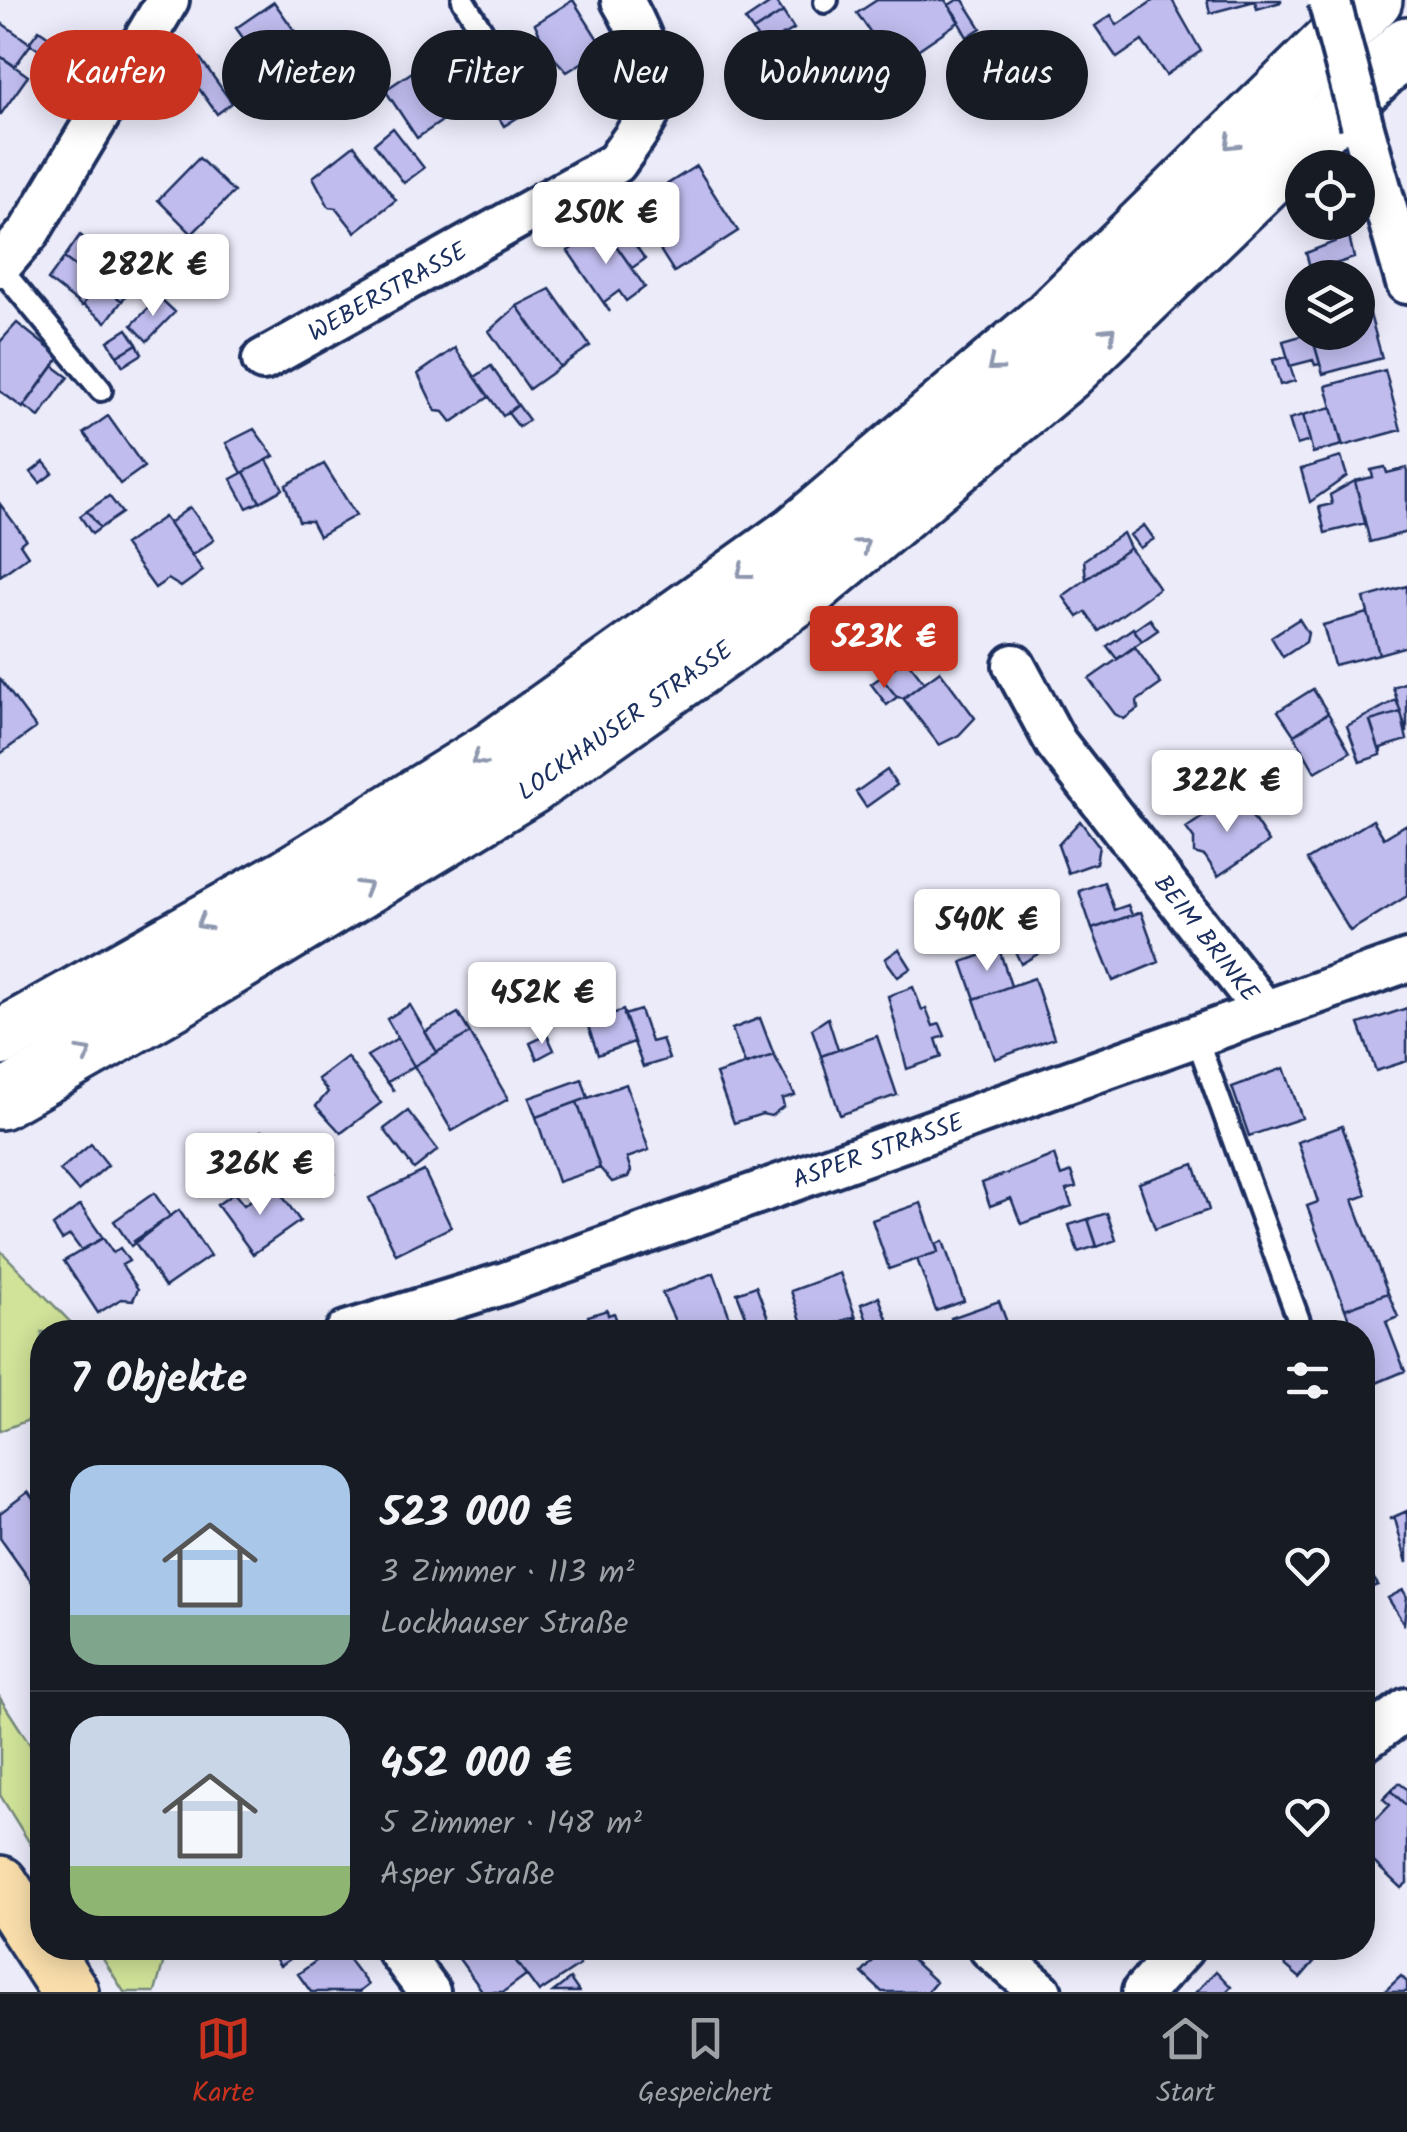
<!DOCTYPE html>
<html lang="de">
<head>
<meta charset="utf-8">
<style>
	:root { --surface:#171b24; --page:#20242c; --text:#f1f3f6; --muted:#9ea1a6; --line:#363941; --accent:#c8321e }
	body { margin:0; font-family:Kalam,sans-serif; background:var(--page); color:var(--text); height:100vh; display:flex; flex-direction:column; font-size:38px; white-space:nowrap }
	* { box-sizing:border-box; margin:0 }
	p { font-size:32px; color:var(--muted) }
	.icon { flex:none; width:55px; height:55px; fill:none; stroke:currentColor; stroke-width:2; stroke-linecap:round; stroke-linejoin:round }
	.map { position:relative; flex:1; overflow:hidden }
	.panel { position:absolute; left:30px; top:1320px; width:1345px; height:640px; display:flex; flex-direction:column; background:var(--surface); border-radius:40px; box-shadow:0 5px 25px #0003 }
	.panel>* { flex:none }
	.guide { position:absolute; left:30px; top:30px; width:1348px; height:90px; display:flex; gap:20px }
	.fabs { position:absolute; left:1285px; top:150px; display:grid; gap:20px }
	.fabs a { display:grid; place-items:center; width:90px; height:90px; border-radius:50%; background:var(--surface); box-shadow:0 5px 25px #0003; font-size:50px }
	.price { position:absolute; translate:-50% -85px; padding:0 22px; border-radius:10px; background:#fff; color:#222; font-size:32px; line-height:65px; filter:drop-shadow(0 2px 5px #0008) }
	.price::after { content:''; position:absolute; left:50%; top:60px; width:30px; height:22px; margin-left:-15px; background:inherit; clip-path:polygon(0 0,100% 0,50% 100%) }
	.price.on { background:var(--accent); color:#fff }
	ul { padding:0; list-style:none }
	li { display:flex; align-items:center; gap:30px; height:250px; padding:0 40px }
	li+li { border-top:2px solid var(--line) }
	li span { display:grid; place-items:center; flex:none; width:280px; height:200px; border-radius:30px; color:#555 }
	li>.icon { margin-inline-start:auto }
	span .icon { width:120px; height:120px; fill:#fffc; stroke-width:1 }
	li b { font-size:42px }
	h2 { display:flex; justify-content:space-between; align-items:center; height:120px; padding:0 40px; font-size:42px }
	.tag { padding:0 35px; border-radius:45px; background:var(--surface); box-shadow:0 5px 25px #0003; font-size:35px; line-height:90px }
	.tag.on { background:var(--accent); color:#fff }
	.menu { display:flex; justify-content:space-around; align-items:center; height:140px; border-top:2px solid var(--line); background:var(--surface); font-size:28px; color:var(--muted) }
	.menu a { display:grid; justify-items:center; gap:5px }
	.menu .on { color:var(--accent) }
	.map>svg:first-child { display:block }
</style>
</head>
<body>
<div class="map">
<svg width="1407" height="1992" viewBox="0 0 1407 1992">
	<rect width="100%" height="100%" fill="#ecebfa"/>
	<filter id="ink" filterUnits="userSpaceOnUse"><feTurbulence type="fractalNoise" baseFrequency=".01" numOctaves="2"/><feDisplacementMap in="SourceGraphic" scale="20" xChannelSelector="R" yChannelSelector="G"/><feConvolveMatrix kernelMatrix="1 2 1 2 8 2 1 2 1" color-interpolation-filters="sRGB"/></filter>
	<g filter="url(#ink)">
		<path fill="#d0e398" stroke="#76897b" stroke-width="2.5" d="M0,1250l80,82h-38v83l-42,16z
			M0,1698l42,65v100l-42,-68z
			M96,1948h66l4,5 -11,39h-31z"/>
		<path fill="#c0bcee" stroke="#1b2f5e" stroke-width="2.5" d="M573,0l31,49 -37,23 -21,-23 -11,-25z
			M775,0l8,12 -30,19 -8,-11z
			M877,0h68l15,21 -66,45 -37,-53z
			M957,0h6l18,28 -14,9 -18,-32z
			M1154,0h18l29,51 -35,24 -24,-34 -25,17 -22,-32 16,-11 6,10z
			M1207,0h74v2l-24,7 -2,-8 -45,12z
			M274,2l35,49 -38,26 -35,-49z
			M783,12l11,17 -31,18 -10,-16z
			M0,22l31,22 -16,22 -15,-10z
			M39,30l27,19 -10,13 -27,-19z
			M782,35l36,56 -41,27 -23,-34 -9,5 -14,-21z
			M447,49l32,47 -62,42 -32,-48z
			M0,56l28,20 -27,38h-1z
			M200,58l32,45 -15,11 -32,-45z
			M501,80l22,34 -19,12 -21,-33z
			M393,128l31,40 -20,15 -30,-39z
			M354,145l42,55 -41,32 -19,-24 -7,-1 -16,-30z
			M199,158l35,34 -42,42 -34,-34z
			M696,166l42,65 -64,41 -29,-46 31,-19 -13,-20z
			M617,218l28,41 -13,9 -29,-41z
			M603,227l42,60 -19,14 -7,-10 -15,11 6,10 -42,-61z
			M80,235l34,26 -16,22 -34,-25z
			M1349,236l5,22 -19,6 3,11 -25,3 -7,-25z
			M64,258l34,25 -16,23 -34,-26z
			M114,262l22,18 -14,21 -24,-18z
			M98,283l24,18 -16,21 -23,-17z
			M550,289l40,57 -30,21 -43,-61z
			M1365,296l17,62 -59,16 -12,-42h47v-34z
			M159,297l16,15 -28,29 -15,-16z
			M517,306l43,61 -31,22 -40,-58z
			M17,323l43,34 -37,51 -23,-17v-49z
			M127,329l10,15 -20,12 -9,-15z
			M1311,333l9,31 -5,1 -2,-5 -23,6 -7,-25z
			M137,344l5,10 -19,12 -6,-10z
			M455,348l34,49 -37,25 -8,-10 -8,-1 -18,-37z
			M1287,357l8,24 -15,4 -7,-25z
			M53,366l15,11 -29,40 -15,-11z
			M491,366l27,39 -15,11 -28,-39z
			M1385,370l16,60 -58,16 -17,-60z
			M518,405l11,15 -10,7 -11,-14z
			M1332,407l10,38 -29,8 -10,-38z
			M1303,415l7,26 -13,4 -8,-26z
			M108,416l36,51 -24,17 -36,-51z
			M254,429l20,27 -32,17 -16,-30z
			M1341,457l6,19 -37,26 -9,-33z
			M267,460l16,29 -23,13 -16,-30z
			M44,462l9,11 -13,10 -9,-11z
			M324,464l32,51 -37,21 -8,-15h-12l-13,-36z
			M1385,467l2,6 20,-5v64l-37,10 -15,-61 18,-4 -2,-7z
			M244,472l16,30 -13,6 -16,-29z
			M1355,481l10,42 -40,10 -6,-26 13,-3 -2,-9z
			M109,496l13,17 -22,15 -13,-17z
			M0,504l26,35 -6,5 8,12 -28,20z
			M190,507l24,33 -22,15 -23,-32z
			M87,511l13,17 -8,6 -12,-18z
			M164,517l39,54 -22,16 -13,-8 -13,9 -31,-43z
			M1144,525l10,14 -14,9 -10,-13z
			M1123,533l7,15 -44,31 -2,-19z
			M1130,548l29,40 -60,43 -13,-19 -8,5 -15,-21z
			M1407,586v60l-28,8 -15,-56z
			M1368,613l11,41 -45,11 -11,-40z
			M1150,619l8,11 -16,11 -8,-11z
			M1299,619l9,14 -2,9 -23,15 -12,-20z
			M1133,628l9,13 -25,18 -10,-13z
			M1135,647l26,37 -24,17 1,8 -14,10 -9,-5 -26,-35z
			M906,659l18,23 -20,16 -7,-1 -16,-20z
			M940,671l35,47 -16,17 -20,10 -36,-47z
			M881,677l16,20 -10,8 -16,-21z
			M0,679l36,49 -36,26z
			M1407,682v51l-14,-46z
			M1313,689l15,24 -34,22 -16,-24z
			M1396,700l5,12 -31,9 11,34 -21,7 -13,-36z
			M1401,712l6,28 -26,8v7l-11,-34z
			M1328,713l22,39 -35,20 -21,-37z
			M1248,765l16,24 -21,14 -6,-9 -21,13 -10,-15z
			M887,770l10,15 -31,22 -10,-15z
			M1237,794l32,48 -51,34 -13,-20 -11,-3v-14l-8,-11z
			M1373,820l11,18 23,-14v72l-57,35 -43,-71z
			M1080,821l19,25 -3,17 -28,10 -10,-28z
			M1104,882l10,28 14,-5 4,10 -40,14 -13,-38z
			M1141,912l18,50 -46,19 -21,-52z
			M1016,924l5,9 18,-9 12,22 -30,18 -16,-34z
			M899,949l12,19 -13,9 -13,-18z
			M999,949l12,37 -36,13 -13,-37z
			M1034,978l20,60 -59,21 -21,-60z
			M913,987l9,23 4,-2 7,18 7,-2 5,12 -9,3 6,18 -35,12 -19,-73z
			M410,1005l27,47 -23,14 -27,-47z
			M1407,1008v53l-31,10 -17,-47z
			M623,1010l11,32 -36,13 -11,-32z
			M640,1010l11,32 11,-3 7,20 -26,8 -19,-52z
			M458,1013l12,20 -33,19 -12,-20z
			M760,1018l14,37 -29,9 -13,-35z
			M828,1018l10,32 -17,6 -9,-27z
			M470,1033l38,66 -56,32 -38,-65z
			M547,1035l7,15 -17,9 -7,-16z
			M877,1036l20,59 -57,20 -19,-59z
			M398,1038l16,28 -26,16 6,9 -27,-35z
			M774,1055l21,40 -13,4 2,7 -13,10 -9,-2 -28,9 -18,-49z
			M347,1057l34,46 -40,30 -25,-27 12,-14 -10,-13z
			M1284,1068l18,50 -53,18 -17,-49z
			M582,1079l6,19 -52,19 -7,-19z
			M626,1084l23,66 -22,8 4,13 -3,6 -16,5 -12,-14 -23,-66z
			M577,1102l23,66 -42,14 -22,-65z
			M408,1111l30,39 -24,19 -30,-40z
			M1342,1126l25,69 -14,5 35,93 -43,16 -38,-103 11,-4 -20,-60z
			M261,1131l25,36 -17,12 -25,-35z
			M91,1144l17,21 -30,26 -18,-21z
			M316,1147l19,27 -27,20 -19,-28z
			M1054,1155l7,21 10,-4 5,15 -10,3 6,16 -51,18 -10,-26 -21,8 -8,-23z
			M1194,1164l15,46 -54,19 -16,-46z
			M424,1171l27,56 -55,27 -27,-56z
			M274,1184l26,37 -47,33 -36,-49 17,-12 10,12z
			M154,1193l16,23 -39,30 -17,-25z
			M921,1203l17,49 -49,17 -17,-49z
			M80,1205l23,33 -22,12 -11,-15 -8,5 -9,-14z
			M179,1210l31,46 -45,31 -31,-46z
			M1107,1213l9,27 -19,7 -9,-28z
			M1088,1219l9,27 -19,6 -9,-27z
			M103,1238l10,15 7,-5 9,13 -7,4 16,24 -5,11 -12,-1 -23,14 -34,-52z
			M943,1241l21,60 -28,10 -19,-52 21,-7 -2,-8z
			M714,1273l20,56 -54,3 -18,-39z
			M840,1273l18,51 -5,-7 -25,9 2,6h-25l-14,-41z
			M756,1286l16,43 -10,3h-10l-15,-39z
			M1388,1293l10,24 -12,5 19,49 -31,13 -12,-30v-22h-8l-9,-23z
			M879,1297l11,30 -19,5 -10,-28z
			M999,1301l10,27 -52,4 -6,-14z
			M607,1310l1,5 6,-2 7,19h-54l23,-10 -2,-6z
			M28,1492l14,20v85l-42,-59v-25z
			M1407,1511v52l-12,-44h-6z
			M1362,1561l16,24 -16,6z
			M1403,1590l4,7 -3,27 -16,-26z
			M1399,1783l8,6v17l-16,-15z
			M1391,1791l16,15v77l-6,5 -39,-37v-17l28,-29 -7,-6z
			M269,1948h37l-26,18z
			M334,1948h6l28,37 -9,7h-48l-13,-18z
			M468,1948h38l20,27 -23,17h-20l-26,-36z
			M529,1948h38l13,17 -41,27 -25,-34z
			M885,1948h14l37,34 -9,10h-45l-20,-19z
			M1265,1948h61l-26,30z
			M1216,1971l15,16 -5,5h-30z
			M1401,1976l6,6v10h-23z
			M570,1979l9,13h-26z"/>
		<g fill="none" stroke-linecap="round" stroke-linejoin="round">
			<g stroke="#1b2f5e" stroke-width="28">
				<path id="lane" d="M463,0l24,39
					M825,2l2,-2
					M0,268l101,122
					M1196,1036l107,296"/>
			</g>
			<g stroke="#1b2f5e" stroke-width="48">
				<g id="street">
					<path d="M1362,124l45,159"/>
					<path d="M0,266l29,-34 139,-232"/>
					<path id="s1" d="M263,360l353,-197c13,-20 40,-50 40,-76 0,-20 -23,-69 -34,-87"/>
					<path id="s2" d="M1014,665l42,78 209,269"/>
					<path id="s3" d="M346,1332l159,-49 902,-322"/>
					<path d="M1362,1742l45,-33"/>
					<path d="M396,1948l33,44"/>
					<path d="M990,1948l51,44"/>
					<path d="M1143,1992l40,-44"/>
				</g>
			</g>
			<g stroke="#1b2f5e" stroke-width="62">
				<g id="secondary">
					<path d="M0,1038l288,-162 204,-126 305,-218 250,-212 327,-320"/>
					<path id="s4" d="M0,1101l177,-101 353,-213 285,-202 252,-212 340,-328"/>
				</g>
			</g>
			<g stroke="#1b2f5e" stroke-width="62">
				<path id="primary" d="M0,1884l70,108"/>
			</g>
			<use href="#lane" stroke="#fff" stroke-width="20"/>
			<use href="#street" stroke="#fff" stroke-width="40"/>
			<use href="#secondary" stroke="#fff" stroke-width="55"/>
			<use href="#primary" stroke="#f9deab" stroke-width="55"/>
			<g stroke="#1b2f5e" stroke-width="48" stroke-linecap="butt">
				<path id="street-bridge" d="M1329,0l33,124"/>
			</g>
			<use href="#street-bridge" stroke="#fff" stroke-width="40"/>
		</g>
		<defs><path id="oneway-chevron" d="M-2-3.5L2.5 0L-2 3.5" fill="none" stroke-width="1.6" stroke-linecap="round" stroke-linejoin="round" transform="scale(2.5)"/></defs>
		<g stroke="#8d97ae">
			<use href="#oneway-chevron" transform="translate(1231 143) rotate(136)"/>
			<use href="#oneway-chevron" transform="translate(1109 333) rotate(-44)"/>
			<use href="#oneway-chevron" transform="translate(994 365) rotate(140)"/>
			<use href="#oneway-chevron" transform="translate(863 545) rotate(-40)"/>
			<use href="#oneway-chevron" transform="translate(743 572) rotate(143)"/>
			<use href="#oneway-chevron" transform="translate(478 759) rotate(148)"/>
			<use href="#oneway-chevron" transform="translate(365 887) rotate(-31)"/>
			<use href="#oneway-chevron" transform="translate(203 923) rotate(151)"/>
			<use href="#oneway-chevron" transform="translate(85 1053) rotate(-29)"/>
		</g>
	</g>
	<g text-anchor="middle" stroke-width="9" stroke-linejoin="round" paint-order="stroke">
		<g font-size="25" fill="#1b2f5e" stroke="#fff">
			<text dy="9" stroke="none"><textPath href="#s1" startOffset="142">WEBERSTRASSE</textPath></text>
			<text dy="9" stroke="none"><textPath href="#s4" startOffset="732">LOCKHAUSER STRASSE</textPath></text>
			<text dy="9" stroke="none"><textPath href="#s2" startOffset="335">BEIM BRINKE</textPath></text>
			<text dy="9" stroke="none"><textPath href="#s3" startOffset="562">ASPER STRASSE</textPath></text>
		</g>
	</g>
</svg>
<div class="fabs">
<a><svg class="icon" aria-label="locate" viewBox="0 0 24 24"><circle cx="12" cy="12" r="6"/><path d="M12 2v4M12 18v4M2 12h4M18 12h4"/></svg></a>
<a><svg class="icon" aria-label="layers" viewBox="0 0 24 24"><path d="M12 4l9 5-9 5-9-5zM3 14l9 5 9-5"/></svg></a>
</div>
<b class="price" style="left:606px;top:267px">250K €</b>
<b class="price" style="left:153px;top:319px">282K €</b>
<b class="price on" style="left:884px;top:691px">523K €</b>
<b class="price" style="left:1227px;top:835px">322K €</b>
<b class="price" style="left:987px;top:974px">540K €</b>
<b class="price" style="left:542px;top:1047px">452K €</b>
<b class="price" style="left:260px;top:1218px">326K €</b>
<div class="guide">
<a class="tag on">Kaufen</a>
<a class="tag">Mieten</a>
<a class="tag">Filter</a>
<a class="tag">Neu</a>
<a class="tag">Wohnung</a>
<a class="tag">Haus</a>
</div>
<section class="panel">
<h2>7 Objekte<svg class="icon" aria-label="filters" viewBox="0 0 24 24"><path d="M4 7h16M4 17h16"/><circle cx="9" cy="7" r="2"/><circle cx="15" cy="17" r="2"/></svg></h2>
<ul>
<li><span style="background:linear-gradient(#a9c7e8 75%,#7fa58c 0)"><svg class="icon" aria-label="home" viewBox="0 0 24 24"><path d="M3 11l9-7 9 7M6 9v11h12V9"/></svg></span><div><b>523 000 €</b><p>3 Zimmer · 113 m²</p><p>Lockhauser Straße</p></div><svg class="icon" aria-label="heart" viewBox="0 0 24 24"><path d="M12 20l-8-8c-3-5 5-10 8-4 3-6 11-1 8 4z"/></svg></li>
<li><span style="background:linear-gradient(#c9d6e8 75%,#8fb573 0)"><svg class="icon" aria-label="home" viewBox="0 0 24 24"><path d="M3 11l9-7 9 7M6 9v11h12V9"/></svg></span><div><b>452 000 €</b><p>5 Zimmer · 148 m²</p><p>Asper Straße</p></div><svg class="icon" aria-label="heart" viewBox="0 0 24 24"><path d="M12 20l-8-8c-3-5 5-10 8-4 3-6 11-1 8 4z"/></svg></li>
</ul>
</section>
</div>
<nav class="menu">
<a class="on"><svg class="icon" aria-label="map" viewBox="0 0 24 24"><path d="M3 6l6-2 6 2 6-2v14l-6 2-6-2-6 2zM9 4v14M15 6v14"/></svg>Karte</a>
<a><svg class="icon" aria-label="saved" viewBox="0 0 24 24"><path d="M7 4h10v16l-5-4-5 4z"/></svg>Gespeichert</a>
<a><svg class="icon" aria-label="home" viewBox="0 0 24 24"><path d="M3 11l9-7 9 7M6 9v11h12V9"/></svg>Start</a>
</nav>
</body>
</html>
